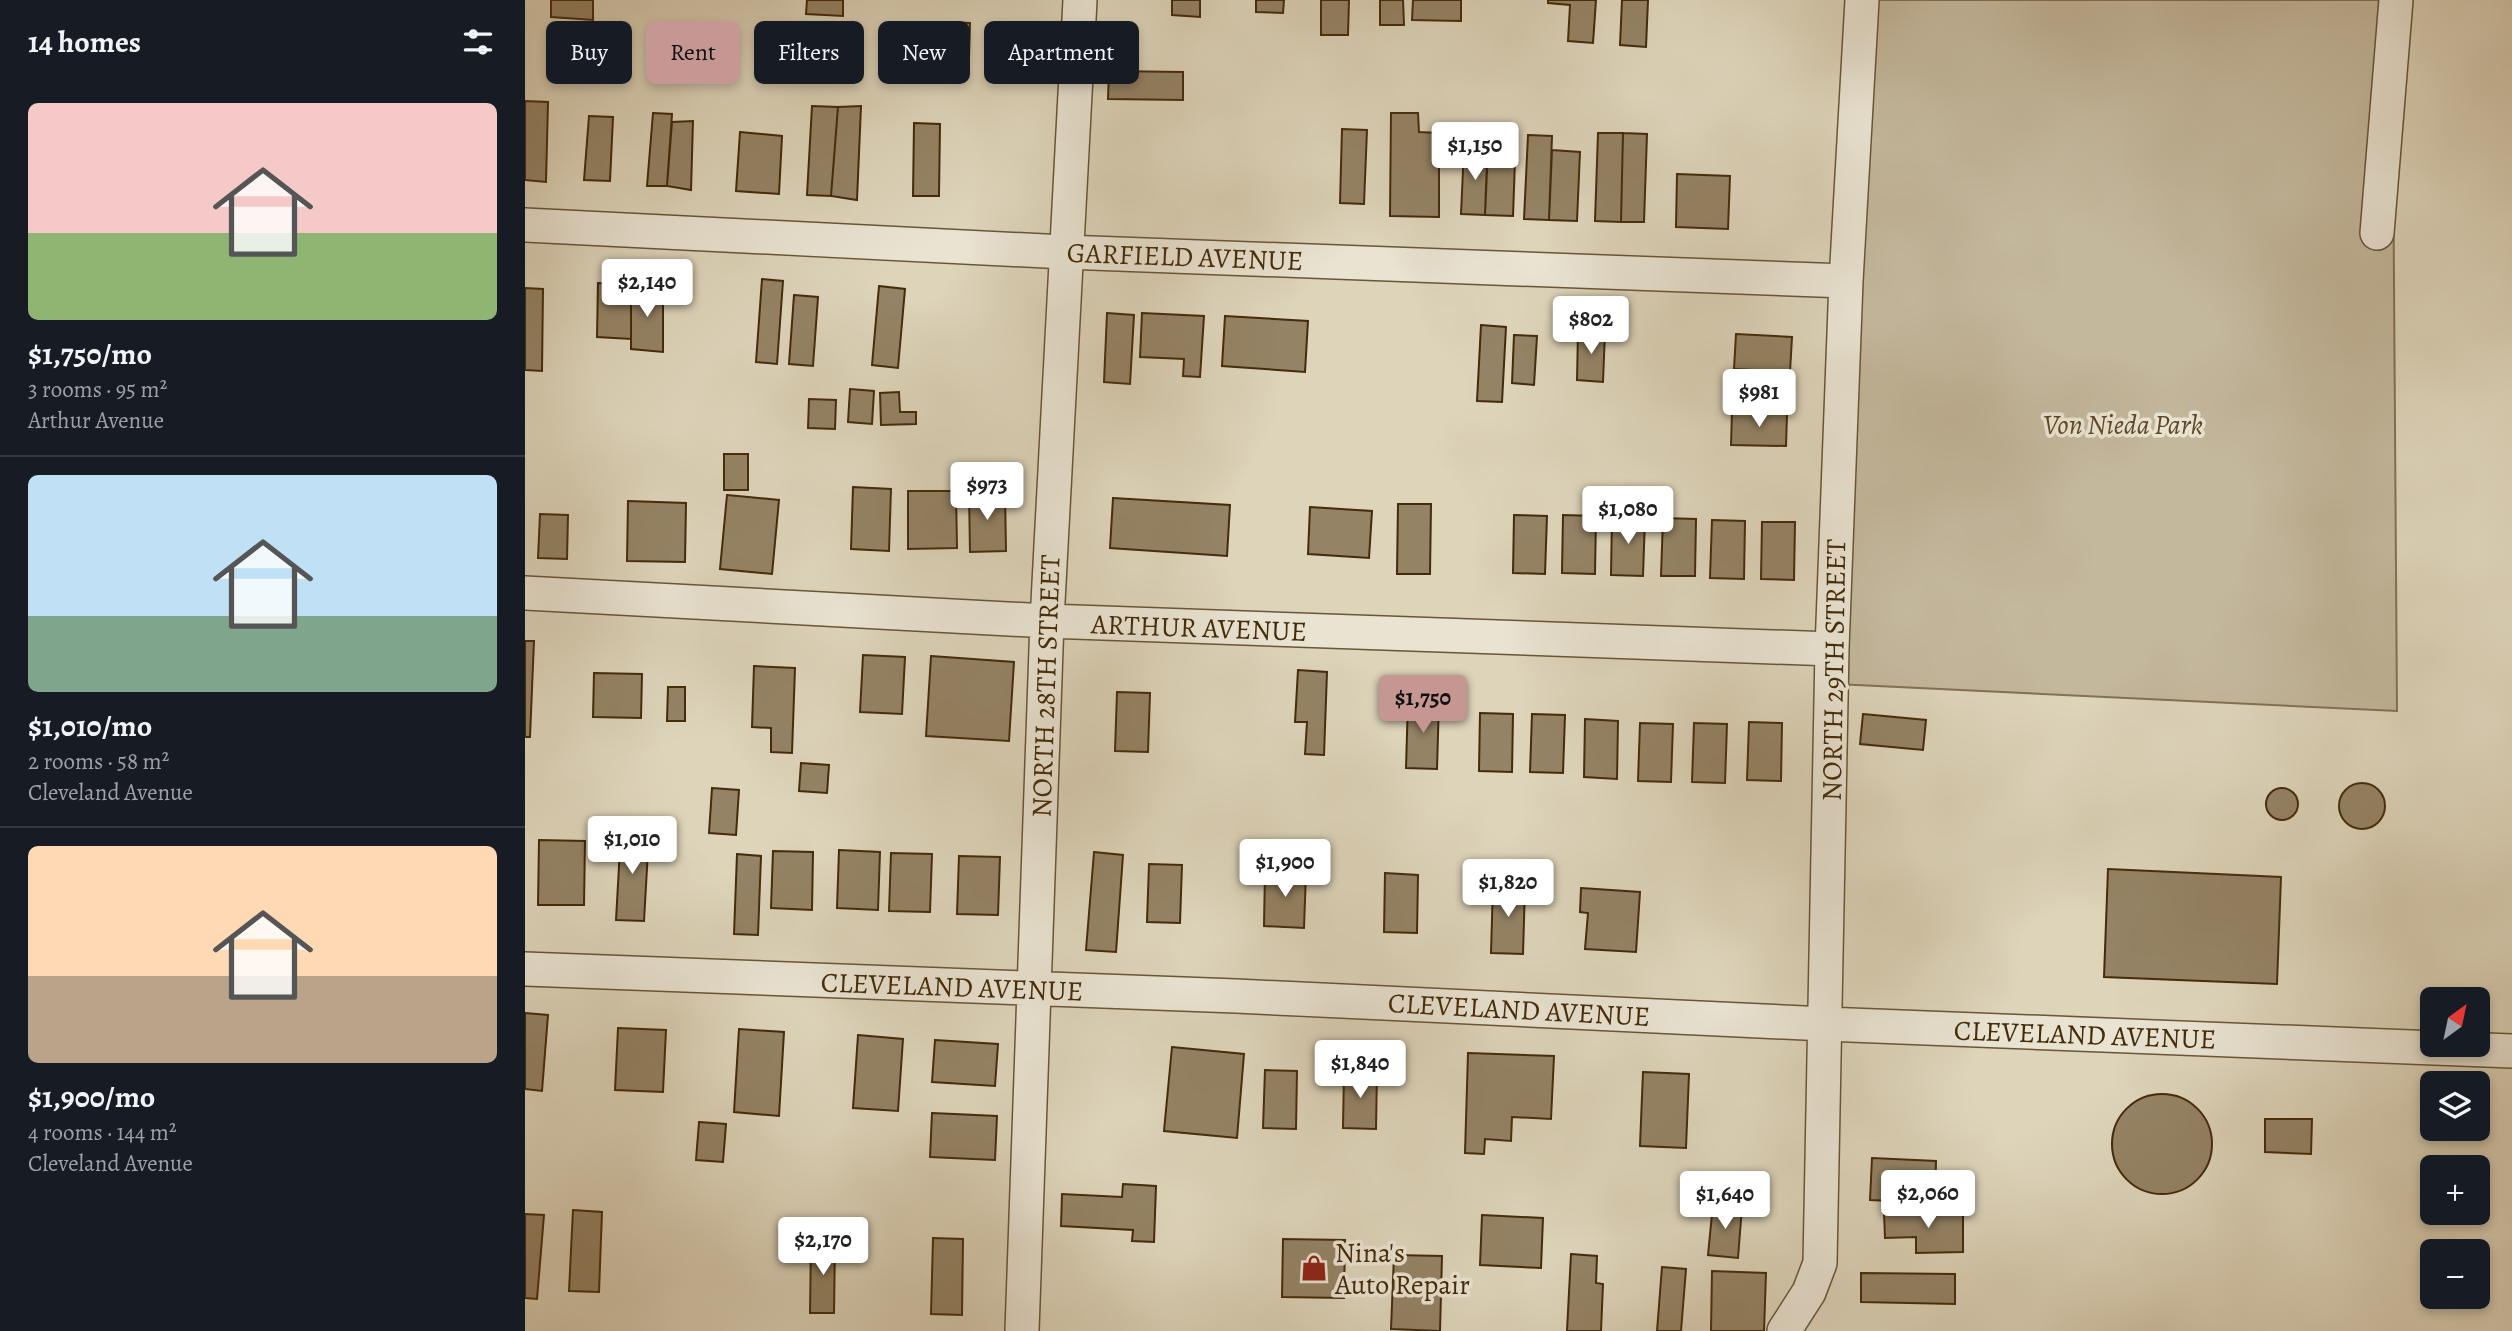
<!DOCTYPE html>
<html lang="en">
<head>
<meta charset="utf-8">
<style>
	:root { --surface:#171b24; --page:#242831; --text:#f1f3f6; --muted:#9ea1a6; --line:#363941; --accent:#c59692 }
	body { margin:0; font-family:Alegreya,serif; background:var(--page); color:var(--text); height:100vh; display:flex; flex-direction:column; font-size:26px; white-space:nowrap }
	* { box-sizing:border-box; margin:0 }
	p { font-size:23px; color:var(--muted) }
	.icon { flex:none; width:38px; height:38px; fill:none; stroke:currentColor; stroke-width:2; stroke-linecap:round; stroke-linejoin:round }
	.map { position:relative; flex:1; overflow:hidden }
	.drawer { display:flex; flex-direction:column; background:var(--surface); width:525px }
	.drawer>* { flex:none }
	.hud { position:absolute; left:21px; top:21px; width:665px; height:63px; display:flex; gap:14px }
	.needle { width:46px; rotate:33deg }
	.buttons { position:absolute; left:1895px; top:987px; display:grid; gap:14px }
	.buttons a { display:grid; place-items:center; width:70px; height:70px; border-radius:10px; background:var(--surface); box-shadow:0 4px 10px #0003; font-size:35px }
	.price { position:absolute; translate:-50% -60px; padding:0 16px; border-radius:7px; background:#fff; color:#222; font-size:23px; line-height:46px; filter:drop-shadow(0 2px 4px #0008) }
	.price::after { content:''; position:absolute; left:50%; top:42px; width:21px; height:16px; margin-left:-10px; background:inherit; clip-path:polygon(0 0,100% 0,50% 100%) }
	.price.on { background:var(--accent); color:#111 }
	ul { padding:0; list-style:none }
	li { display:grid; align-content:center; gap:14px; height:371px; padding:0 28px }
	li+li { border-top:2px solid var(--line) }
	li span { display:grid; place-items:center; height:217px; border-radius:10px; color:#555 }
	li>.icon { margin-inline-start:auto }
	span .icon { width:126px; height:126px; fill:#fffc; stroke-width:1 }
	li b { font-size:30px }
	h2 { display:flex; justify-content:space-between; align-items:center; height:84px; padding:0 28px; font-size:30px }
	.chip { padding:0 24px; border-radius:10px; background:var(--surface); box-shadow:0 4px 10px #0003; font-size:24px; line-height:63px }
	.chip.on { background:var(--accent); color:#111 }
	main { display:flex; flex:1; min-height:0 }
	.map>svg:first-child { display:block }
</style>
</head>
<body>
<main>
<section class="drawer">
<h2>14 homes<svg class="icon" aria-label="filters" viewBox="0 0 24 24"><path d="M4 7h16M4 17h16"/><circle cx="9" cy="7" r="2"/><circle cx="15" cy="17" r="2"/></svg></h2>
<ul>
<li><span style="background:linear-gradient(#f6c9c9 60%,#8fb573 0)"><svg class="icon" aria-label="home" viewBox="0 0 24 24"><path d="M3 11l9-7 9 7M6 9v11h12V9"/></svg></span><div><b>$1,750/mo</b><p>3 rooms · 95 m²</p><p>Arthur Avenue</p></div></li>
<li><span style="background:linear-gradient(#bfe0f5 65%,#7fa58c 0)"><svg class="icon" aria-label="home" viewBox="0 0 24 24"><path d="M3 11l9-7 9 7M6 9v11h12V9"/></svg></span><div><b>$1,010/mo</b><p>2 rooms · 58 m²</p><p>Cleveland Avenue</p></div></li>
<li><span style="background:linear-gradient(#ffd9b3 60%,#b9a48a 0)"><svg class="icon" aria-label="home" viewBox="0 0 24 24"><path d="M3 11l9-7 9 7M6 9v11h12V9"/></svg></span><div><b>$1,900/mo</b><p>4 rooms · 144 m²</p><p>Cleveland Avenue</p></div></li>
</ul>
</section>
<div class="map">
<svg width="1987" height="1331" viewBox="0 0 1987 1331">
	<rect width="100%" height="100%" fill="#ddd4ba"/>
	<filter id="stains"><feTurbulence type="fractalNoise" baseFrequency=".00286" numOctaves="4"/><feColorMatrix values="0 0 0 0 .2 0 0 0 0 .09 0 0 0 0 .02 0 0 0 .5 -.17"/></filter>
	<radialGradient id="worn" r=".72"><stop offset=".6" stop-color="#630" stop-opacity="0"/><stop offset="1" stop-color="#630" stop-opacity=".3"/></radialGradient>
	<path fill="#c3b79c" stroke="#847152" stroke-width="2" d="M1348,0h519l5,711 -561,-27z"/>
	<path fill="#948365" stroke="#442b09" stroke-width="2" d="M26,0h42v20l-42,-3z
		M282,0h36v16l-37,-2z
		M647,0h28v17l-28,-2z
		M731,0h28l-1,13 -27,-1z
		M796,0h28l-1,35h-27z
		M855,0h23l1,25h-24z
		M888,0h48v21l-49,-1z
		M1023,0h48l-3,43 -25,-2 2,-36 -22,-2z
		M1097,0h26l-2,47 -26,-2z
		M422,22l23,1 -1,36 -24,-1z
		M584,71l74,1v28l-75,-1z
		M0,101l23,1 -2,80 -21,-2z
		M287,106l26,1 -7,89 -24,-1z
		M336,106l-4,94 -26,-4 7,-89z
		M128,113l19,1 -5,72h-20z
		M866,113h27l1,19 20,1v84l-49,-1z
		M64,116l24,1 -3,64 -26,-1z
		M168,121l-2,69 -24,-4 5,-64z
		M389,123l26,1 -1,72h-26z
		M817,129l25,1 -3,74 -24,-1z
		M215,132l42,4 -3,58 -43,-3z
		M963,132l28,1 -3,83 -28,-1z
		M1073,133h25l-2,89 -26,-1z
		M1098,133l24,1 -3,88h-23z
		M1003,135l24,1 -3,84 -25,-1z
		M939,148l24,1 -3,66 -24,-1z
		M1027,150l28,2 -3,69 -28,-1z
		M1152,174l53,2 -2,53 -52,-2z
		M237,279l21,2 -6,83 -21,-2z
		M73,283l33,3v53l-34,-2z
		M106,286l32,2v64l-32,-3z
		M354,286l26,3 -7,79 -26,-3z
		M0,288l18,1 -1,82 -17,-1z
		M269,295l24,2 -5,69 -24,-2z
		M582,313l27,2 -4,69 -26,-2z
		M617,313l62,3 -4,61 -17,-1 1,-17 -44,-2z
		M700,316l83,5 -3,51 -83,-6z
		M956,325l25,2 -4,75 -25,-1z
		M1053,331l27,1 -2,50 -26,-2z
		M1211,334l56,3 -2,35 -56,-3z
		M989,335l23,1 -3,49 -22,-2z
		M325,389l24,2 -2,33 -24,-2z
		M374,392l1,20h16v12l-35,1 -1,-32z
		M284,399l27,1 -1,29 -27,-1z
		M1207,412l55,2 -1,32 -55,-1z
		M199,454h24v36h-24z
		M328,487l38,2 -2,62 -38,-2z
		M383,491h48l1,57 -49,1z
		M444,493h36l1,58 -36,1z
		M202,495l52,5 -7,74 -52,-5z
		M588,498l117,7 -3,51 -117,-8z
		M103,501l58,2 -1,59 -58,-1z
		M873,504h33l-1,70h-33z
		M785,507l62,4 -3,47 -61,-4z
		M15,514l28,1 -1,44 -29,-1z
		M989,515l33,1 -2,58 -32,-1z
		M1038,515l33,1 -1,58 -33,-1z
		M1087,517l33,1 -2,58 -32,-1z
		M1138,518l33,1 -1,57h-34z
		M1187,520l33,1 -1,58 -34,-1z
		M1237,522h33l-1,58 -33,-1z
		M0,641h9l-4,96h-5z
		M338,655l42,2 -3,57 -42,-2z
		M406,656l83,6 -5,79 -83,-5z
		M229,666l41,2 -3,85 -21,-1v-24l-19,-1z
		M773,670l29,2 -3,83 -19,-1 2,-32h-12z
		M69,673l48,1 -1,44 -48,-1z
		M143,687h17v34h-18z
		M592,692l33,1 -2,59 -33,-1z
		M883,701h31l-2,68 -31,-1z
		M955,713l33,1 -1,58 -33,-1z
		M1007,714l33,1 -2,58 -33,-1z
		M1338,714l63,6 -3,30 -63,-6z
		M1060,719l33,2 -1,58 -33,-2z
		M1224,722l33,1 -1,58 -34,-1z
		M1115,723l33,1 -2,58 -33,-1z
		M1169,723l33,1 -2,59 -33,-1z
		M276,763l28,2 -2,28 -28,-2z
		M1814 806a23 23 0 1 1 46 0a23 23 0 1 1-46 0Z
		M187,788l27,2 -3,45 -27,-2z
		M1741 804a16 16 0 1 1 32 0a16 16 0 1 1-32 0Z
		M96,831l28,2 -5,88 -28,-1z
		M14,840l46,1 -1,64h-46z
		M314,850l41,2 -2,58 -41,-2z
		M248,851l40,1 -1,58 -41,-2z
		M569,852l29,3 -7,97 -30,-2z
		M366,853l41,1 -2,58 -41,-1z
		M212,854l24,2 -3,79 -24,-1z
		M434,856l41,1 -2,58 -41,-1z
		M624,864l33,1 -2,58 -33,-1z
		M1583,869l173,8 -4,107 -173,-7z
		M740,871l41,1 -2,56 -40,-2z
		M860,873l33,2 -1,58 -33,-1z
		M968,885l32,1 -2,68 -32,-1z
		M1056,888l59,4 -4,60 -51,-3 3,-36 -8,-1z
		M0,1013l23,2 -6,76 -17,-2z
		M93,1028l48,2 -3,62 -48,-2z
		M214,1029l45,3 -5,84 -45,-4z
		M333,1035l45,4 -5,72 -45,-3z
		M410,1040l63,4 -3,42 -63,-4z
		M647,1047l72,7 -7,84 -73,-7z
		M943,1053l86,3 -3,63 -39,-2 -1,24 -26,-2 -1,15 -19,-1z
		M740,1070l32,1 -1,58 -33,-1z
		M819,1071h33l-1,58 -33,-1z
		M1118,1072l46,2 -3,74 -46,-2z
		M1587 1144a50 50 0 1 1 100 0a50 50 0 1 1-100 0Z
		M407,1113l65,3 -2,44 -65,-3z
		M1740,1119h47l-1,35 -46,-2z
		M174,1122l27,2 -3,38 -27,-2z
		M1347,1158l64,3 -1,42 -65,-3z
		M598,1184l33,2 -2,56 -22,-1 1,-11 -72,-4 1,-32 60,3z
		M1188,1204l29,3 -4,51 -30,-3z
		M48,1210l29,2 -3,80 -30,-1z
		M1438,1212v40l-47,1v-16l-31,1 -1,-25z
		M0,1214l19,1 -7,84 -12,-1z
		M957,1215l61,3 -2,50 -61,-3z
		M408,1238l30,1 -1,76 -31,-1z
		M758,1239l62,1 -1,58 -62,-1z
		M286,1242h24l-1,71h-24z
		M1046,1254l26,2 -1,27 7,1 -2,47h-34z
		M869,1255l48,1 -2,75 -49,-2z
		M1137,1267l24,2 -5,62h-24z
		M1187,1271l54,2 -2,58h-53z
		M1336,1273l94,1v30l-94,-2z"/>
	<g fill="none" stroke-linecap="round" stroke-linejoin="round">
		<g stroke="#6a5535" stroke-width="36">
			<path id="street" d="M0,225l540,27 781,29
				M1852,233l19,-233
				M0,593l522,28 785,28
				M0,969l711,27 589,28 687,27
				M497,1331l25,-710 33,-621
				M1259,1331l25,-39 11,-29 12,-614 14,-368 16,-281"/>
		</g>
		<use href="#street" stroke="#e9e3d2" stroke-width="33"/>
	</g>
	<defs>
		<g id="shop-bare" transform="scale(2.1)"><path d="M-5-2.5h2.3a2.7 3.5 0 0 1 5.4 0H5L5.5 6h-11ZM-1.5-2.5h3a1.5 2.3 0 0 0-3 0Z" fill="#8f2418" stroke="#e9e3d2" stroke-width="2.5" paint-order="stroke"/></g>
	</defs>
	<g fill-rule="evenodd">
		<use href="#shop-bare" x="789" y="1268"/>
	</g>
	<g text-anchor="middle" stroke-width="7" stroke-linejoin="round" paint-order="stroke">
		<g font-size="28" fill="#442b09" stroke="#e9e3d2">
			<text transform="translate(660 256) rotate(2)" y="10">GARFIELD AVENUE</text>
			<text transform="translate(674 627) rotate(2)" y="10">ARTHUR AVENUE</text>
			<text transform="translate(1308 670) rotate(-89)" y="10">NORTH 29TH STREET</text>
			<text transform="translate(520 686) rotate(-88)" y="10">NORTH 28TH STREET</text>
			<text transform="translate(427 986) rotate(2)" y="10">CLEVELAND AVENUE</text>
			<text transform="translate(994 1009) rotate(3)" y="10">CLEVELAND AVENUE</text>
			<text transform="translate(1560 1034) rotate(2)" y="10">CLEVELAND AVENUE</text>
		</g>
		<g font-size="28" font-style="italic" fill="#5d4726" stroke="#e9e3d2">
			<text x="1598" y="434">Von Nieda Park</text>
		</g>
		<g font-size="28" fill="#442b09" stroke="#e9e3d2" text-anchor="start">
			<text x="810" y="1262">Nina's<tspan x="810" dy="32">Auto Repair</tspan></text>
		</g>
	</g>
	<rect width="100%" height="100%" filter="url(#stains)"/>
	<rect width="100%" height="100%" fill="url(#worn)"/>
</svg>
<div class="buttons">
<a><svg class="needle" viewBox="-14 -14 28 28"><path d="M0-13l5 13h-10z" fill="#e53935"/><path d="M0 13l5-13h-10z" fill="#9ea1a6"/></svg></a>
<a><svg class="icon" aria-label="layers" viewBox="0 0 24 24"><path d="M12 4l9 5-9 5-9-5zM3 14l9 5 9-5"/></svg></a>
<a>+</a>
<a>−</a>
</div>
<b class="price" style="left:950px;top:182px">$1,150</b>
<b class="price" style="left:122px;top:319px">$2,140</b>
<b class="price" style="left:1066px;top:356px">$802</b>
<b class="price" style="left:1234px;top:429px">$981</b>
<b class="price" style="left:462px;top:522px">$973</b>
<b class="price" style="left:1103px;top:546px">$1,080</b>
<b class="price on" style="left:898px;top:735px">$1,750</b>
<b class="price" style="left:107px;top:876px">$1,010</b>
<b class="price" style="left:760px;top:899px">$1,900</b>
<b class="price" style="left:983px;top:919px">$1,820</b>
<b class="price" style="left:835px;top:1100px">$1,840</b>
<b class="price" style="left:1403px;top:1230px">$2,060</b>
<b class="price" style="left:1200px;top:1231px">$1,640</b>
<b class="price" style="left:298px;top:1277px">$2,170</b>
<div class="hud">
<a class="chip">Buy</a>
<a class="chip on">Rent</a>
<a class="chip">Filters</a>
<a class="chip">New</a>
<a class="chip">Apartment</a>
</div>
</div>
</main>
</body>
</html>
